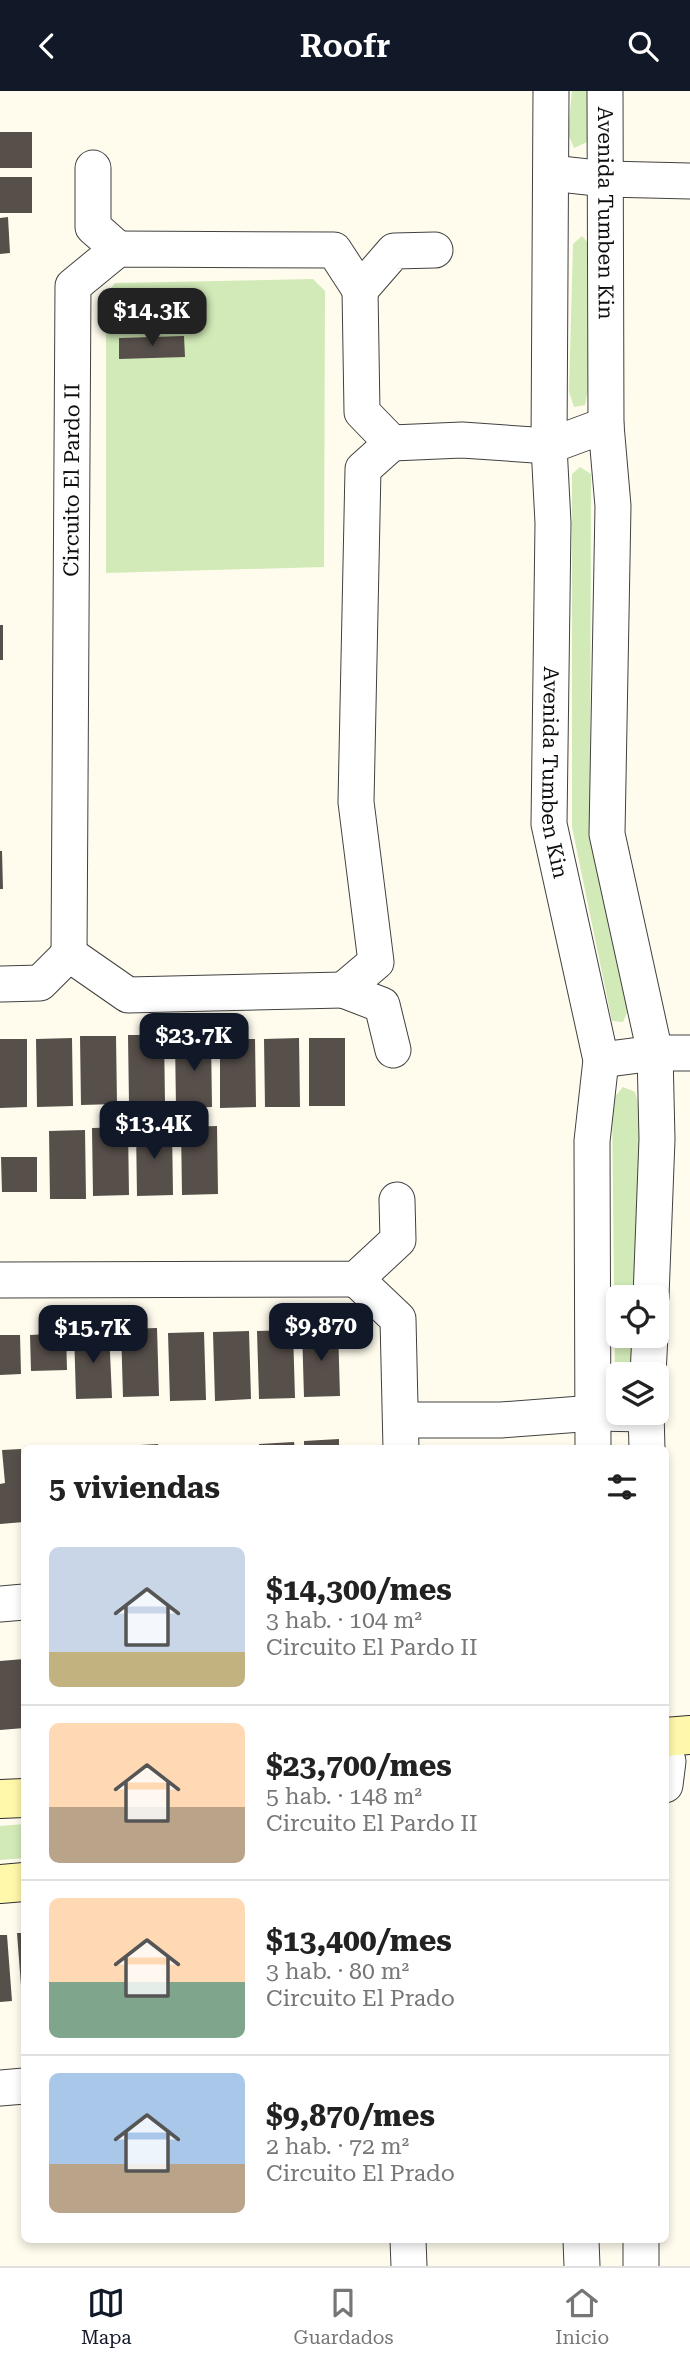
<!DOCTYPE html>
<html lang="es">
<head>
<meta charset="utf-8">
<style>
	:root { --surface:#fff; --page:#f2f2f2; --text:#222; --muted:#767676; --line:#e0e0e0; --accent:#111827 }
	body { margin:0; font-family:"Roboto Serif",serif; background:var(--page); color:var(--text); height:100vh; display:flex; flex-direction:column; font-size:26px; white-space:nowrap }
	* { box-sizing:border-box; margin:0 }
	p { font-size:23px; color:var(--muted) }
	.icon { flex:none; width:38px; height:38px; fill:none; stroke:currentColor; stroke-width:2; stroke-linecap:round; stroke-linejoin:round }
	.map { position:relative; flex:1; overflow:hidden }
	.side { position:absolute; left:21px; top:1354px; width:648px; height:798px; display:flex; flex-direction:column; background:var(--surface); border-radius:10px; box-shadow:0 4px 10px #0003 }
	.side>* { flex:none }
	.fabs { position:absolute; left:606px; top:1194px; display:grid; gap:14px }
	.fabs a { display:grid; place-items:center; width:63px; height:63px; border-radius:10px; background:var(--surface); box-shadow:0 4px 10px #0003; font-size:35px }
	.price { position:absolute; translate:-50% -60px; padding:0 16px; border-radius:14px; background:var(--accent); color:#fff; font-size:23px; line-height:46px; filter:drop-shadow(0 2px 4px #0008) }
	.price::after { content:''; position:absolute; left:50%; top:42px; width:21px; height:16px; margin-left:-10px; background:inherit; clip-path:polygon(0 0,100% 0,50% 100%) }
	.price.selected { background:#222; color:#fff }
	ul { padding:0; list-style:none }
	li { display:flex; align-items:center; gap:21px; height:175px; padding:0 28px }
	li+li { border-top:2px solid var(--line) }
	li span { display:grid; place-items:center; flex:none; width:196px; height:140px; border-radius:10px; color:#555 }
	li>.icon { margin-inline-start:auto }
	span .icon { width:84px; height:84px; fill:#fffc; stroke-width:1 }
	li b { font-size:30px }
	h2 { display:flex; justify-content:space-between; align-items:center; height:84px; padding:0 28px; font-size:30px }
	header { display:flex; justify-content:space-between; align-items:center; height:91px; padding:0 28px; background:var(--accent); color:#fff; font-size:32px; font-weight:600 }
	.dock { display:flex; justify-content:space-around; align-items:center; height:98px; border-top:2px solid var(--line); background:var(--surface); font-size:19px; color:var(--muted) }
	.dock a { display:grid; justify-items:center; gap:4px }
	.dock .selected { color:var(--accent) }
	.map>svg:first-child { display:block }
</style>
</head>
<body>
<header><svg class="icon" aria-label="back" viewBox="0 0 24 24"><path d="M15 5l-7 7 7 7"/></svg>Roofr<svg class="icon" aria-label="search" viewBox="0 0 24 24"><circle cx="10" cy="10" r="6"/><path d="M15 15l6 6"/></svg></header>
<div class="map">
<svg width="690" height="2175" viewBox="0 0 690 2175">
	<rect width="100%" height="100%" fill="#fffcee"/>
	<path fill="#d1eab7" d="M572,0h20l-5,51 -13,6 -6,-14z
		M582,145l7,8 -1,145 -3,16 -11,2 -5,-15 4,-148z
		M313,188l12,12 -1,276 -218,6v-279l9,-11z
		M580,376l11,7 -1,346 39,188 -6,14 -11,-1 -40,-194v-353z
		M623,996l12,5 5,19 -3,186h-19v38h18l-3,39h-15v4l-3,-1 -3,-277z
		M24,1733v34l-24,2v-34z"/>
	<path fill="#b2dcf7" stroke="#3790d0" stroke-width="2" d="M180,206v28c-21,-9 -29,-13 -48,0l-6,-2 -1,-25z"/>
	<path fill="#574f4a" d="M0,41h32v36h-32z
		M0,86h32v36h-32z
		M8,126l2,36 -10,1v-36z
		M184,245l1,21 -66,2v-21z
		M0,534h3v35h-3z
		M0,760h2l1,38h-3z
		M128,944h36l1,68 -36,1z
		M80,945h36l1,68 -36,1z
		M72,947l1,68 -36,1 -1,-68z
		M299,947l1,69h-35l-1,-68z
		M309,947h36v68h-36z
		M0,948h27v68l-27,1z
		M211,948l1,68 -36,1 -1,-68z
		M220,948h35l1,68 -36,1z
		M217,1035l1,68 -36,1 -1,-68z
		M128,1036l1,68 -36,1 -1,-68z
		M172,1036l1,68 -36,1 -1,-68z
		M85,1039l1,69h-36l-1,-68z
		M1,1066h36v35h-35z
		M157,1237l2,68 -36,1 -2,-68z
		M338,1237l2,68 -36,1 -2,-68z
		M109,1239l3,68 -36,1 -2,-68z
		M293,1239l2,68 -36,1 -2,-68z
		M249,1240l2,68 -36,2 -2,-69z
		M204,1241l2,68 -36,1 -2,-68z
		M66,1242l1,37 -36,1 -1,-36z
		M0,1244h20l1,39 -21,1z
		M339,1348v10h-35v-8z
		M294,1351l1,7h-36v-5z
		M158,1353l1,5h-37v-3z
		M250,1354v4h-39v-2z
		M21,1358l3,73 -24,2v-40l5,-1 -3,-33z
		M24,1568v69l-24,2v-69z
		M17,1842h7v66h-2z
		M0,1844h7l5,66 -12,1z"/>
	<g fill="none" stroke-linecap="round" stroke-linejoin="round">
		<g stroke="#414141" stroke-width="37">
			<g id="minor">
				<path id="s1" d="M551,0l-2,355 4,77 -4,301 52,236 -9,81 1,308"/>
				<path id="s2" d="M605,0l1,334 7,81 -6,328 48,219 2,86 -6,158"/>
				<path d="M93,77v59l25,22"/>
				<path d="M551,82l55,6 84,2"/>
				<path d="M360,199l2,122 30,31 -29,26 -7,333 20,160 -33,28 39,15 11,45"/>
				<path d="M392,352l70,-3 87,6 57,-21"/>
				<path id="s3" d="M69,863l4,-668 45,-37 216,1 26,40 34,-39 41,-1"/>
				<path d="M2,893l38,-1 29,-29 59,41 215,-5"/>
				<path d="M601,969l54,-7h35"/>
				<path d="M356,1188l42,40 3,130"/>
				<path d="M0,1189l356,-1 42,-39 -1,-40"/>
				<path d="M648,1283l2,-39"/>
				<path d="M646,1321l1,37"/>
				<path d="M402,1329h99l93,-7 52,1"/>
				<path d="M0,1513l24,-2"/>
				<path d="M665,1665l3,5 -3,24"/>
				<path d="M0,1997l24,-2"/>
				<path d="M408,2149l1,26"/>
				<path d="M581,2149l1,26"/>
				<path d="M641,2149v26"/>
			</g>
		</g>
		<g stroke="#303030" stroke-width="40">
			<path id="secondary" d="M665,1646l25,-2
				M0,1708l24,-1
				M0,1793l24,-2"/>
		</g>
		<use href="#minor" stroke="#fff" stroke-width="35"/>
		<use href="#secondary" stroke="#fff7a9" stroke-width="38"/>
	</g>
	<g text-anchor="middle" stroke-width="7" stroke-linejoin="round" paint-order="stroke">
		<g font-size="21" fill="#0e0e0e" stroke="#fff">
			<text dy="7" stroke="none"><textPath href="#s2" startOffset="122">Avenida Tumben Kin</textPath></text>
			<text dy="7" stroke="none"><textPath href="#s3" startOffset="474">Circuito El Pardo II</textPath></text>
			<text dy="7" stroke="none"><textPath href="#s1" startOffset="682">Avenida Tumben Kin</textPath></text>
		</g>
	</g>
</svg>
<div class="fabs">
<a><svg class="icon" aria-label="locate" viewBox="0 0 24 24"><circle cx="12" cy="12" r="6"/><path d="M12 2v4M12 18v4M2 12h4M18 12h4"/></svg></a>
<a><svg class="icon" aria-label="layers" viewBox="0 0 24 24"><path d="M12 4l9 5-9 5-9-5zM3 14l9 5 9-5"/></svg></a>
</div>
<b class="price selected" style="left:152px;top:257px">$14.3K</b>
<b class="price" style="left:194px;top:982px">$23.7K</b>
<b class="price" style="left:154px;top:1070px">$13.4K</b>
<b class="price" style="left:321px;top:1272px">$9,870</b>
<b class="price" style="left:93px;top:1274px">$15.7K</b>
<section class="side">
<h2>5 viviendas<svg class="icon" aria-label="filters" viewBox="0 0 24 24"><path d="M4 7h16M4 17h16"/><circle cx="9" cy="7" r="2"/><circle cx="15" cy="17" r="2"/></svg></h2>
<ul>
<li><span style="background:linear-gradient(#c9d6e8 75%,#c2b280 0)"><svg class="icon" aria-label="home" viewBox="0 0 24 24"><path d="M3 11l9-7 9 7M6 9v11h12V9"/></svg></span><div><b>$14,300/mes</b><p>3 hab. · 104 m²</p><p>Circuito El Pardo II</p></div></li>
<li><span style="background:linear-gradient(#ffd9b3 60%,#b9a48a 0)"><svg class="icon" aria-label="home" viewBox="0 0 24 24"><path d="M3 11l9-7 9 7M6 9v11h12V9"/></svg></span><div><b>$23,700/mes</b><p>5 hab. · 148 m²</p><p>Circuito El Pardo II</p></div></li>
<li><span style="background:linear-gradient(#ffd9b3 60%,#7fa58c 0)"><svg class="icon" aria-label="home" viewBox="0 0 24 24"><path d="M3 11l9-7 9 7M6 9v11h12V9"/></svg></span><div><b>$13,400/mes</b><p>3 hab. · 80 m²</p><p>Circuito El Prado</p></div></li>
<li><span style="background:linear-gradient(#a9c7e8 65%,#b9a48a 0)"><svg class="icon" aria-label="home" viewBox="0 0 24 24"><path d="M3 11l9-7 9 7M6 9v11h12V9"/></svg></span><div><b>$9,870/mes</b><p>2 hab. · 72 m²</p><p>Circuito El Prado</p></div></li>
</ul>
</section>
</div>
<nav class="dock">
<a class="selected"><svg class="icon" aria-label="map" viewBox="0 0 24 24"><path d="M3 6l6-2 6 2 6-2v14l-6 2-6-2-6 2zM9 4v14M15 6v14"/></svg>Mapa</a>
<a><svg class="icon" aria-label="saved" viewBox="0 0 24 24"><path d="M7 4h10v16l-5-4-5 4z"/></svg>Guardados</a>
<a><svg class="icon" aria-label="home" viewBox="0 0 24 24"><path d="M3 11l9-7 9 7M6 9v11h12V9"/></svg>Inicio</a>
</nav>
</body>
</html>
